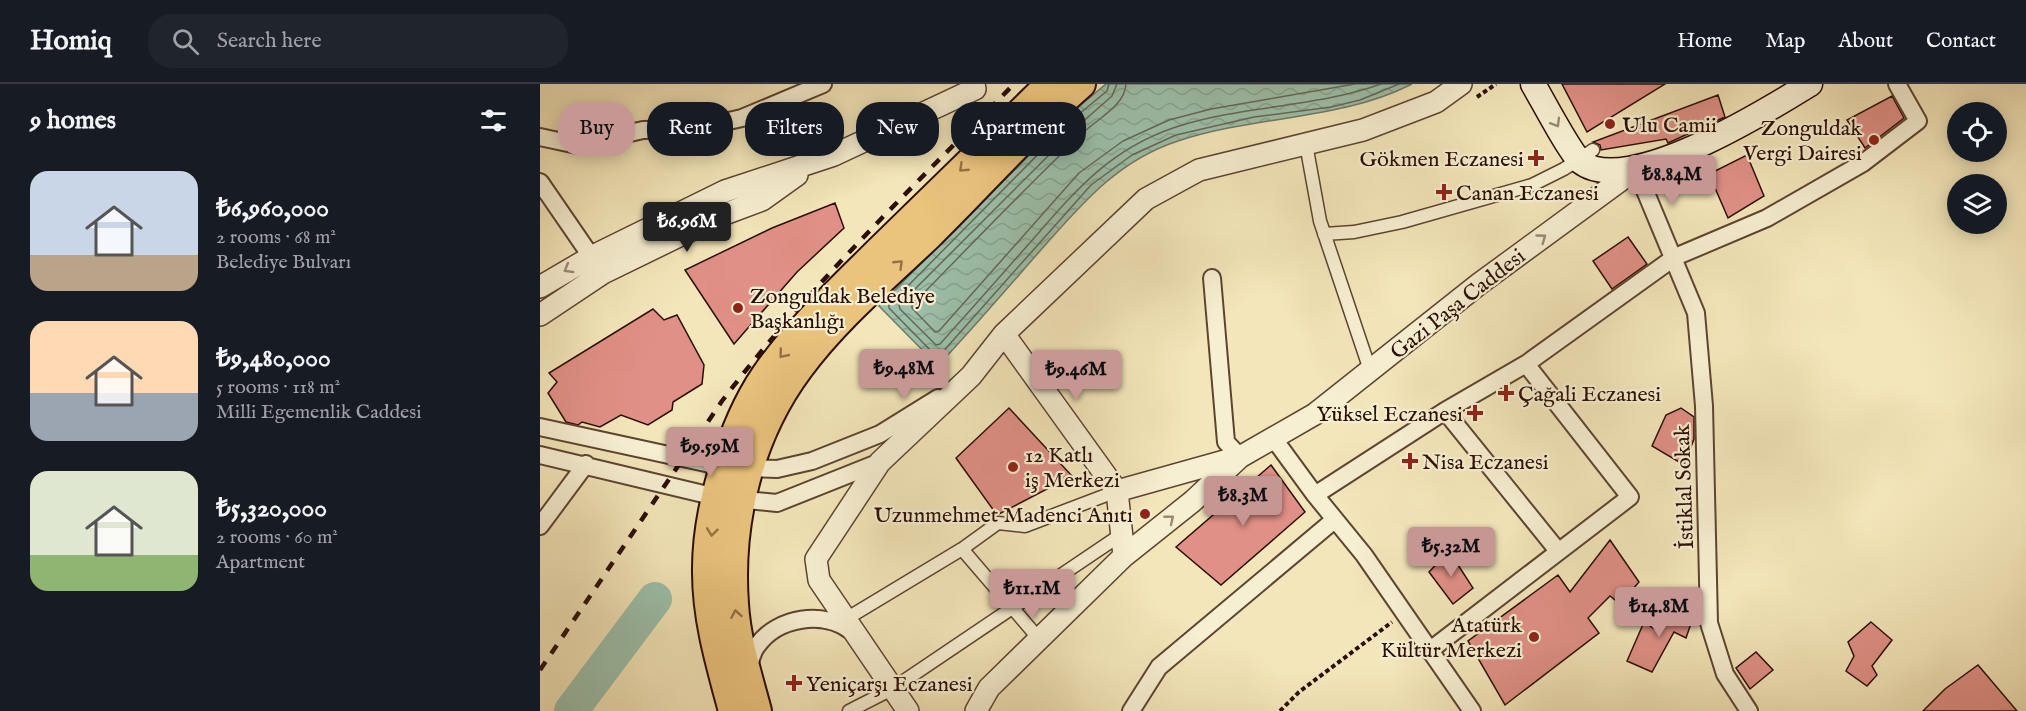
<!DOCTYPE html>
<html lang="en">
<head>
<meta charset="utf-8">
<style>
	:root { --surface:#171b24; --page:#20242c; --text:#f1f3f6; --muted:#9ea1a6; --line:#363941; --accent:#c59692 }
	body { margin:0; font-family:"IM FELL English",serif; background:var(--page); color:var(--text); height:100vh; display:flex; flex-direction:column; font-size:22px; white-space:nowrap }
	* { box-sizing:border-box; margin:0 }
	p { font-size:20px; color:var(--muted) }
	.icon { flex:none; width:33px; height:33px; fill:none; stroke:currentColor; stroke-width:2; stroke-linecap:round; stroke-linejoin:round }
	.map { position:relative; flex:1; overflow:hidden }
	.details { display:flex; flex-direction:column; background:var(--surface); width:540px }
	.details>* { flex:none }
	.guide { position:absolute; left:18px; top:18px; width:570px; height:54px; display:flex; gap:12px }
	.controls { position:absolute; left:1407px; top:18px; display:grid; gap:12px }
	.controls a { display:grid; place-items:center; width:60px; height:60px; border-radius:50%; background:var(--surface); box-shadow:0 3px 15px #0003; font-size:30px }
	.price { position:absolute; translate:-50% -51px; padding:0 14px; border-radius:6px; background:var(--accent); color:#111; font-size:20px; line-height:39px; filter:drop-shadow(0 2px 3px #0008) }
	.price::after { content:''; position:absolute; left:50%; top:36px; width:18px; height:14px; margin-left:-9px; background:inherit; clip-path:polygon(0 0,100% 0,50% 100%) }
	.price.on { background:#222; color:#fff }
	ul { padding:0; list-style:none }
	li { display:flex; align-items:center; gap:18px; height:150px; padding:0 30px }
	li span { display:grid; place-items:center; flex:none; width:168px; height:120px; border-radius:18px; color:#555 }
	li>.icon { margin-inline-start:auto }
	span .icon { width:72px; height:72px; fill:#fffc; stroke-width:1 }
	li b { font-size:26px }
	h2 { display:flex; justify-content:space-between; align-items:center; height:72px; padding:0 30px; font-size:26px }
	.tag { padding:0 21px; border-radius:24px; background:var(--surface); box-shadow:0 3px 15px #0003; font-size:21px; line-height:54px }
	.tag.on { background:var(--accent); color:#111 }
	header { display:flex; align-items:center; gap:36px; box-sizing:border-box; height:84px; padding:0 30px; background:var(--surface); border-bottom:2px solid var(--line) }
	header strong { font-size:28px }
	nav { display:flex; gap:33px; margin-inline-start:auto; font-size:21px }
	.search { width:420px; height:54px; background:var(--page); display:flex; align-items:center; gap:15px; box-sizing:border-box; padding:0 21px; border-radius:24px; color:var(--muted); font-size:22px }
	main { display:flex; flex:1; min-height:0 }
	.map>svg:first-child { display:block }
</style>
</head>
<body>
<header>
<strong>Homiq</strong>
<div class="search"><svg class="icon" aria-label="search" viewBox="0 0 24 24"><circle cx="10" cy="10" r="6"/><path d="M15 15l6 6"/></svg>Search here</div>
<nav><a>Home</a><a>Map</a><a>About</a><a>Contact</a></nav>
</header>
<main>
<section class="details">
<h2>9 homes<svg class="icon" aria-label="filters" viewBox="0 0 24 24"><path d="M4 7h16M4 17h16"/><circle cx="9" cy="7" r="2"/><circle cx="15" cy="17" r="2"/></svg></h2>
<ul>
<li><span style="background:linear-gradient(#c9d6e8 70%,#b9a48a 0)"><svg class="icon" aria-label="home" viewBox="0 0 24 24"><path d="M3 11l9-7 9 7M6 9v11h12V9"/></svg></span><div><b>₺6,960,000</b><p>2 rooms · 68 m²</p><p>Belediye Bulvarı</p></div></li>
<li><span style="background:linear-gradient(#ffd9b3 60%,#9aa5b1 0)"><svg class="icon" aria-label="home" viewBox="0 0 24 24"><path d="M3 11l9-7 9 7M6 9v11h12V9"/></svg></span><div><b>₺9,480,000</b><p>5 rooms · 118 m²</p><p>Milli Egemenlik Caddesi</p></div></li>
<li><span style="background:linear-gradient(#dfe7d0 70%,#8fb573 0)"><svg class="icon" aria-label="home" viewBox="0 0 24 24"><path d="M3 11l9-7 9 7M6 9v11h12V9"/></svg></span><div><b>₺5,320,000</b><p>2 rooms · 60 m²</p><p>Apartment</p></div></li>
</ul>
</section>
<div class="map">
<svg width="1486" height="627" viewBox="0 0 1486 627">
	<defs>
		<pattern id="water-waves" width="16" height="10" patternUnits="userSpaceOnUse" patternTransform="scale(1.5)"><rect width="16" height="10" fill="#9cc0ab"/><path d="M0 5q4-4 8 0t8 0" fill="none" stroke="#87a492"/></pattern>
	</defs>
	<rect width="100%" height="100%" fill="#f3e6ba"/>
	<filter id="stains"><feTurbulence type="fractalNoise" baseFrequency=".00333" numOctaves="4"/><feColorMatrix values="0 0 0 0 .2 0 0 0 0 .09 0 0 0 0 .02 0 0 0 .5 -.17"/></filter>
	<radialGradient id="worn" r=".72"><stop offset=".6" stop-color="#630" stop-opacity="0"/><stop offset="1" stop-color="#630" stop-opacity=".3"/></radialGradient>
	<path fill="url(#water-waves)" stroke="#6f7968" stroke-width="1.5" d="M566,0h306c-73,37 -156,31 -234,57 -65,21 -102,70 -146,119 -31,36 -62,71 -94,106l-59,-60 190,-191z"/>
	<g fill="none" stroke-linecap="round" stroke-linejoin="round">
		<path stroke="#646757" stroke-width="1.5" d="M569,0l-2,7 -34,28 -184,186v3l47,48 4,-1 151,-170 41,-30 44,-20 78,-18 77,-10 29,-7 39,-16
			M577,0l-5,12 -33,29 -180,180 1,4 36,36 4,-1c29,-32 58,-65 87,-98 45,-51 79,-95 146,-118 68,-23 141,-20 208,-44
			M586,0c-1,21 -27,34 -41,47 -59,56 -116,116 -173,174v3l23,24 4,-1 140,-158 44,-32 46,-21 42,-11 144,-25"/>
		<path stroke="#9cc0ab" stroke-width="34" d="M31,627l84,-112"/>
	</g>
	<path fill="#e09086" stroke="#2b0e03" stroke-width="1.5" d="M1022,0h103l-78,48z
		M1178,11l7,22 -57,26 -2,-4 -65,11 -1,-5 -7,-3z
		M1352,12l12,22 -39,30 -18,-28z
		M1207,71l17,41 -36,22 -19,-44z
		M295,119l9,25 -47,44 -63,72 -49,-74 87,-42z
		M1088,153l19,27 -35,25 -19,-28z
		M113,225l11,11 13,-5 27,50 -2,19 -29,18 -1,8 -24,15 -27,-10 -21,12 -18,-5 -4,3 -12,-3 -18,-29 9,-11 -8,-9z
		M469,324l63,68 -75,39 -41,-57z
		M1141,324l13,9v22l-10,26 -32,-19 14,-31z
		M731,381l34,47 -84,73 -45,-38z
		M1070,456l29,42 -19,22 -10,-8 -22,22 11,15 -94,72 -37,-64 90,-66 12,17z
		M909,467l24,37 -20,16 -24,-32z
		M1126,521l28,10 -8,23 -12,-6 -22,40 -25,-11 17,-39 15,10z
		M1331,538l21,18 -20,26 5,9 -10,11 -21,-15 8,-15 -6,-14z
		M1216,568l17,18 -23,19 -14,-21z
		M1438,581l39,46h-94l22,-22z"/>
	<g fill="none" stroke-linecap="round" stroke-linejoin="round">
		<g stroke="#5d4431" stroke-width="15">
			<path id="pedestrian" d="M766,60l14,77 50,149
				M784,150l30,-2 48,-10 130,-37 32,-16 29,-19
				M422,465l78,91
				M306,535l116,-70 36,-26 27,3 92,-35
				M309,627l43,-22 230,-155"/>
		</g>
		<g stroke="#5d4431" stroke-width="20">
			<path id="minor" d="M0,53l37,8 66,-15 50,-1 49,-11 81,-34
				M1096,85l60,144 8,93 5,217 16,51 24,37
				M0,98l57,83
				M672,194l14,164 14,15
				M905,327l113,140
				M0,343l184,40 53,2 35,-8 68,-27 58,-36
				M734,355l41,56 130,-84 81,-47 149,-107 92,-39 96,-55 55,-42 -21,-37
				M0,371l176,42 61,6 103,-41
				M775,411l49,60 108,156
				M0,442l46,-62
				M889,567l201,-154 -104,-133
				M208,584c3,-7 4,-16 9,-22 20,-29 67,-36 94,-15
				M591,627l28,-44 174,-146"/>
		</g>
		<g stroke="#5d4431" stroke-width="24">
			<path id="tertiary" d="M0,203l51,-30 134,-66 109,-36 141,-66 -1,-5
				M0,231l63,-42 119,-58 40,-15 35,-25
				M464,250l113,157 7,65
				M577,407l118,-33
				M368,627l-89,-131 -3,-21 64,-97 91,-86 33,-42 142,-135 53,-29 164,-40 73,-28 25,-18
				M436,627l13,-23 135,-132 69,-55 47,-44 75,-43 164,-130 157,-115"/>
		</g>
		<g stroke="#2b0e03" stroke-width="27">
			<path id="secondary" d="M993,0c9,15 37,69 48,78 46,36 187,-52 229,-78"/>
		</g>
		<g stroke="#2b0e03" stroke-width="32">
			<path id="trunk" d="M193,627c-12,-45 -26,-91 -26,-138 -1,-60 24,-147 58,-197 32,-46 74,-85 113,-124 57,-56 114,-112 172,-168
				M217,627c-9,-34 -21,-71 -23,-107 -6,-82 15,-169 65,-236 36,-49 86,-91 130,-133 51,-50 98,-104 152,-151"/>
		</g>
		<path stroke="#2b0e03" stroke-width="4" stroke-dasharray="4.5 3" stroke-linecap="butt" d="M937,13l19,-13
			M740,627l19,-19 93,-70"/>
		<use href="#pedestrian" stroke="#f7efd2" stroke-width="12"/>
		<use href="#minor" stroke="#f7efd2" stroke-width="16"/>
		<use href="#tertiary" stroke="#f7efd2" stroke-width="21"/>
		<use href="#secondary" stroke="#f7efd2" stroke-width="24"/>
		<use href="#trunk" stroke="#eac37d" stroke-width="28"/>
		<path stroke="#2b0e03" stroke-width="4.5" stroke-dasharray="10 10" stroke-linecap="butt" d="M0,586l182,-269c87,-115 191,-214 292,-317"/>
	</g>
	<defs><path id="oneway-chevron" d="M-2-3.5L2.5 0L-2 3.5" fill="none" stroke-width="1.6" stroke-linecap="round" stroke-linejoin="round" transform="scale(1.5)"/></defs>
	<g stroke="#9b8a75">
		<use href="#oneway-chevron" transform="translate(1016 39) rotate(59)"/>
		<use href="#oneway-chevron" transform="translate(1002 154) rotate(-36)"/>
		<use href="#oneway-chevron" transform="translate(28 185) rotate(150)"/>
		<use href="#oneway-chevron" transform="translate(630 435) rotate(-39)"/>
	</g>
	<g stroke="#947246">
		<use href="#oneway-chevron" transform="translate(423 84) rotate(136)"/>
		<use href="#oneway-chevron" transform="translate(359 180) rotate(-44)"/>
		<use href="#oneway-chevron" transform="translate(243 270) rotate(129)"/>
		<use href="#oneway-chevron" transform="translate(172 448) rotate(97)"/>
		<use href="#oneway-chevron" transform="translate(196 530) rotate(-100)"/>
	</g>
	<g fill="#8f2418" stroke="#f7efd2" stroke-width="2">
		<circle cx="1070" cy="40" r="6"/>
		<circle cx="1334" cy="56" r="6"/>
		<path d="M993 65h6v6h6v6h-6v6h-6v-6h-6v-6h6z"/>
		<path d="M901 99h6v6h6v6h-6v6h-6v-6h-6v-6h6z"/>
		<circle cx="198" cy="224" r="6"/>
		<path d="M963 300h6v6h6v6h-6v6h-6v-6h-6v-6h6z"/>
		<path d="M932 320h6v6h6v6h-6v6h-6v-6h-6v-6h6z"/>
		<path d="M867 368h6v6h6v6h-6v6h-6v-6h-6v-6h6z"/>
		<circle cx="473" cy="383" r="6"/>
		<circle cx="605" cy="430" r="6"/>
		<circle cx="994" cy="553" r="6"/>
		<path d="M251 590h6v6h6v6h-6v6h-6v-6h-6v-6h6z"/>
	</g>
	<g text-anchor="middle" stroke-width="4.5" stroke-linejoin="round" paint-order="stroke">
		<g font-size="22" fill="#2b0e03" stroke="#f7efd2" text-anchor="start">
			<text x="1082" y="48">Ulu Camii</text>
			<text x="1322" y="51" text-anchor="end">Zonguldak<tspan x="1322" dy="25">Vergi Dairesi</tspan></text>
			<text x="984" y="82" text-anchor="end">Gökmen Eczanesi</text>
			<text x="916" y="116">Canan Eczanesi</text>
			<text x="210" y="219">Zonguldak Belediye<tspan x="210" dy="25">Başkanlığı</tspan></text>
			<text x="978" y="317">Çağali Eczanesi</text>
			<text x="923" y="337" text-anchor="end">Yüksel Eczanesi</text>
			<text x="485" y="378">12 Katlı<tspan x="485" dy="25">iş Merkezi</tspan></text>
			<text x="882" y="385">Nisa Eczanesi</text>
			<text x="593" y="438" text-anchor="end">Uzunmehmet Madenci Anıtı</text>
			<text x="982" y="548" text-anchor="end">Atatürk<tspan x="982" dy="25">Kültür Merkezi</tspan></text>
			<text x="266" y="607">Yeniçarşı Eczanesi</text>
		</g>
		<g font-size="22" fill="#2b0e03" stroke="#f7efd2">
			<text transform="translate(917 219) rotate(-38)" y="8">Gazi Paşa Caddesi</text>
			<text transform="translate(1143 403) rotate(-92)" y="8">İstiklal Sokak</text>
		</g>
	</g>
	<rect width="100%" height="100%" filter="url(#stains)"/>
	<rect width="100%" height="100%" fill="url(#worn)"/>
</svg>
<div class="controls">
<a><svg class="icon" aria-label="locate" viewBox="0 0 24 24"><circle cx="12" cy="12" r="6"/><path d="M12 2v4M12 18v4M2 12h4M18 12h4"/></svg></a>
<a><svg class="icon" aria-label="layers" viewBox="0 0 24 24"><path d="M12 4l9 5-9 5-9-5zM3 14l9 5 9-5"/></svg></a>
</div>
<b class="price" style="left:1132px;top:122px">₺8.84M</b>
<b class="price on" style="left:147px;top:169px">₺6.96M</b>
<b class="price" style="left:364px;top:316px">₺9.48M</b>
<b class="price" style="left:536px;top:317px">₺9.46M</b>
<b class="price" style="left:170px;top:394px">₺9.59M</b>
<b class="price" style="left:703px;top:443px">₺8.3M</b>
<b class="price" style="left:911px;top:494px">₺5.32M</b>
<b class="price" style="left:492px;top:536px">₺11.1M</b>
<b class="price" style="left:1119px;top:554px">₺14.8M</b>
<div class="guide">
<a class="tag on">Buy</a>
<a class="tag">Rent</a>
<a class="tag">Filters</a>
<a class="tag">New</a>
<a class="tag">Apartment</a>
</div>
</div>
</main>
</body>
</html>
